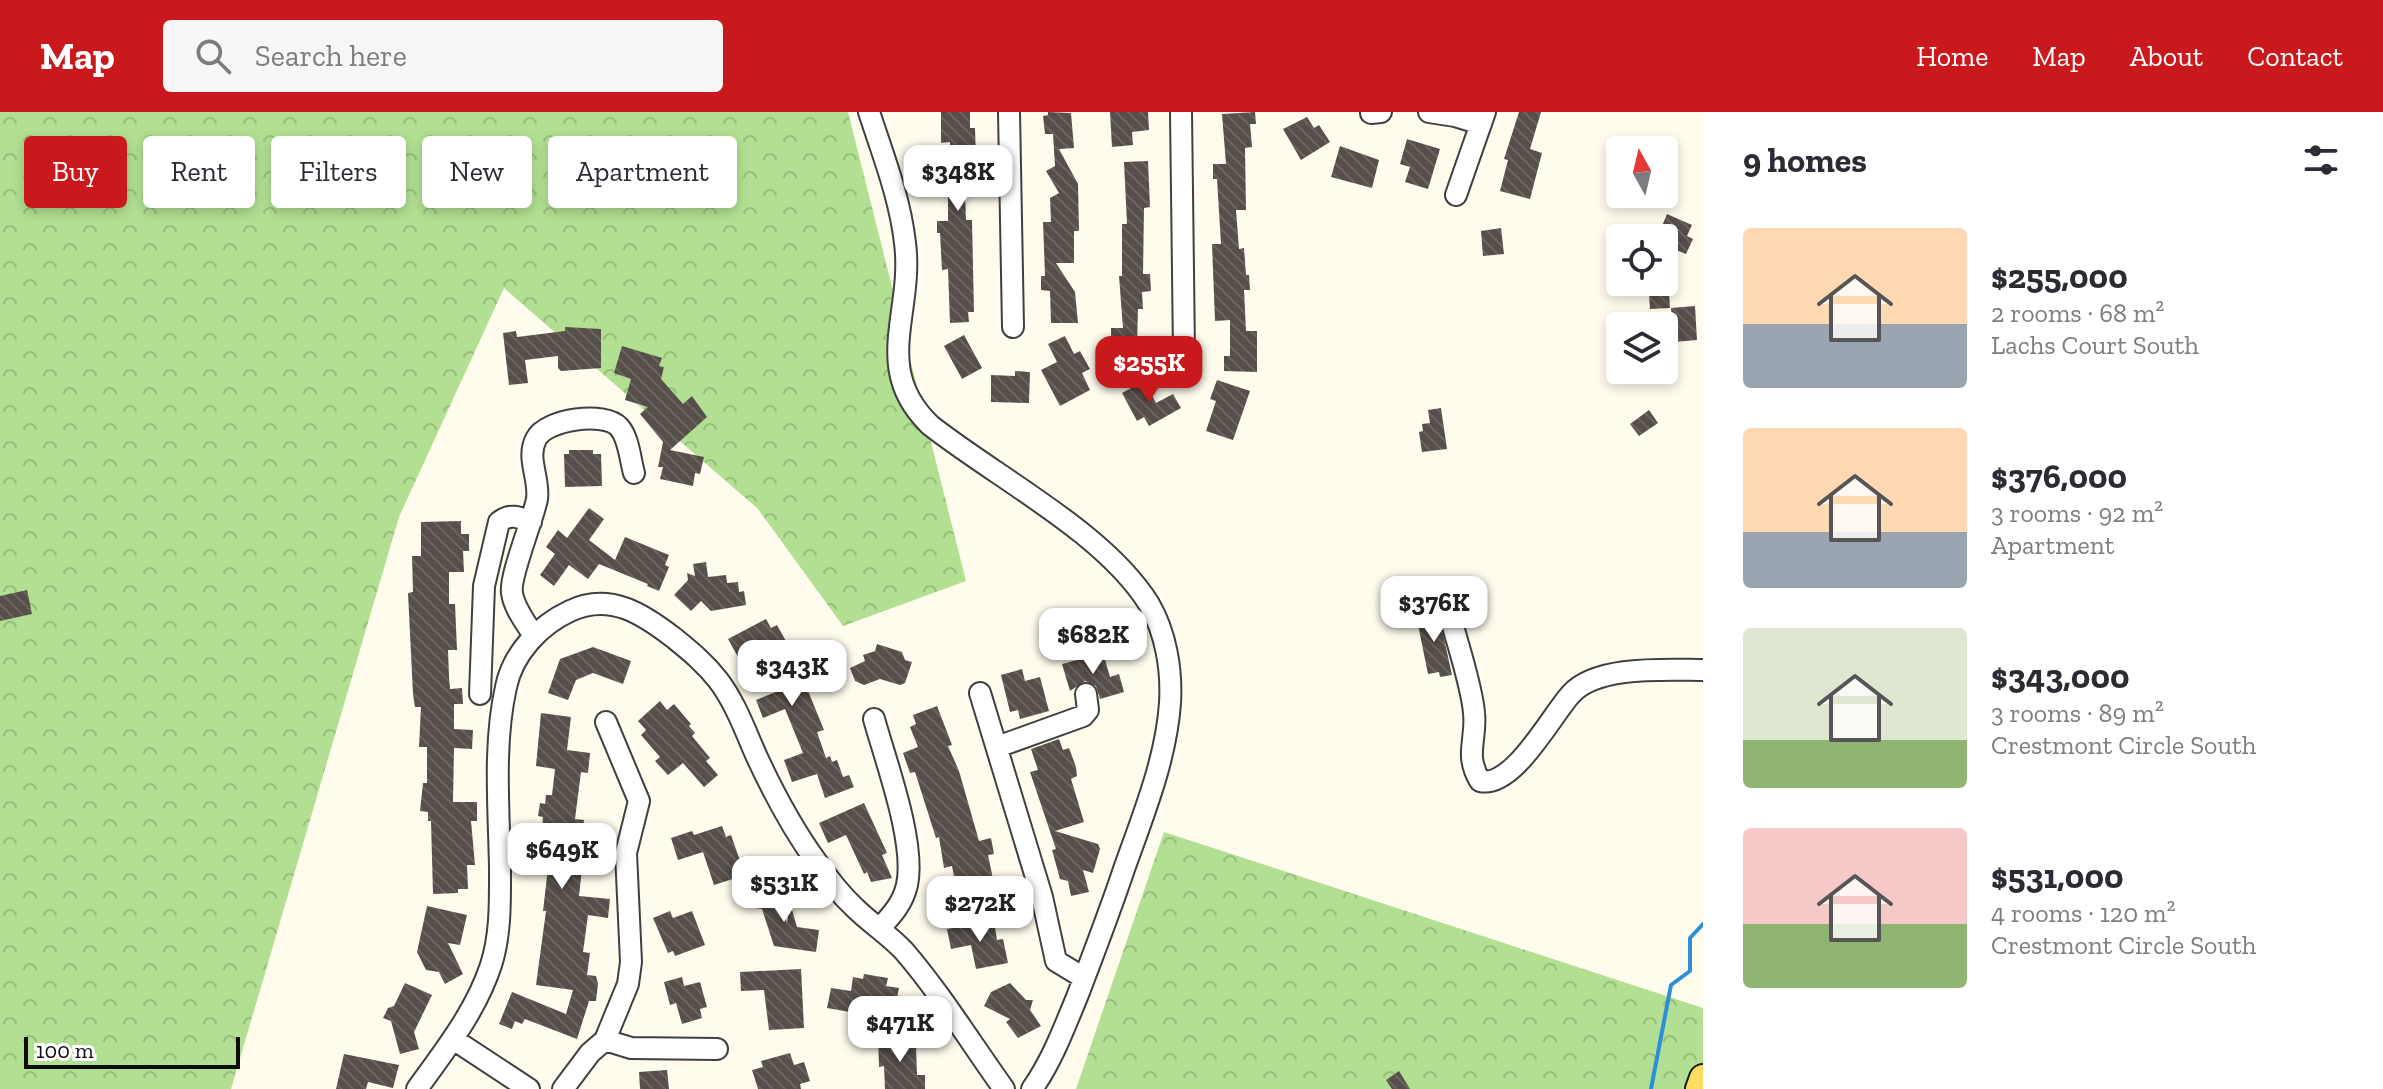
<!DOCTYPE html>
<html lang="en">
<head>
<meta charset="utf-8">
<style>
	:root { --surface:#fff; --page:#f7f7f7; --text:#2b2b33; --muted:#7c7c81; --accent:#c9191c }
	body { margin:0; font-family:"Zilla Slab",serif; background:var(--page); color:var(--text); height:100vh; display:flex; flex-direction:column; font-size:30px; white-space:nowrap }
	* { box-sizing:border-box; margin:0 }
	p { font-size:26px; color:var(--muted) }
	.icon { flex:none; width:44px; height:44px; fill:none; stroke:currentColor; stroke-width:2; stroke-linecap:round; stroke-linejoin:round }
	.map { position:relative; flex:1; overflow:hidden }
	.panel { display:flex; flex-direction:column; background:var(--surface); width:680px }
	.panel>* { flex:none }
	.top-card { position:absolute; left:24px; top:24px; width:760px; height:72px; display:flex; gap:16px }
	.needle { width:52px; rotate:352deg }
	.fabs { position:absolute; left:1606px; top:24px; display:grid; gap:16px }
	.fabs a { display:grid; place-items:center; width:72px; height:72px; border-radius:8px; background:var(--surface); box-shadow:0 4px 12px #0003; font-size:40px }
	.scale { position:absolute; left:24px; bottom:20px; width:216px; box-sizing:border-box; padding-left:8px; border:4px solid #0d0d0d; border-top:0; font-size:22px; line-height:28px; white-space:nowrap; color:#0d0d0d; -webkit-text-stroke:6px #fff; paint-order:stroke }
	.price { position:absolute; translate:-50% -68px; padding:0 18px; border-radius:16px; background:#fff; color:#222; font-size:26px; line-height:52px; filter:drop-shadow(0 2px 4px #0008) }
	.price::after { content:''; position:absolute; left:50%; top:48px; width:24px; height:18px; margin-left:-12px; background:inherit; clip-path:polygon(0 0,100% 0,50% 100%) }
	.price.current { background:var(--accent); color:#fff }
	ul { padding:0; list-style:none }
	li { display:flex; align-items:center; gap:24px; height:200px; padding:0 40px }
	li span { display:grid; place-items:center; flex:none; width:224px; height:160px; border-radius:8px; color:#555 }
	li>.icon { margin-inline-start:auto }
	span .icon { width:96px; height:96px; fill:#fffc; stroke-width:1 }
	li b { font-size:34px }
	h2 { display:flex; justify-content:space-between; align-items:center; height:96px; padding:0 40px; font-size:34px }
	.chip { padding:0 28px; border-radius:8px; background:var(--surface); box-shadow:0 4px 12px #0003; font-size:28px; line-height:72px }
	.chip.current { background:var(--accent); color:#fff }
	header { display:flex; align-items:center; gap:48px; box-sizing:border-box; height:112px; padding:0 40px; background:var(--accent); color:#fff }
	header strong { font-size:38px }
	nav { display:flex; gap:44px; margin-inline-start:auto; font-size:28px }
	.search { width:560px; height:72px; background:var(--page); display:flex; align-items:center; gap:20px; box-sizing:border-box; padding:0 28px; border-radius:8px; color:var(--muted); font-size:30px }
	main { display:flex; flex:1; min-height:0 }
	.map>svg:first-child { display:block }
</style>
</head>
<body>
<header>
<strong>Map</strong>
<div class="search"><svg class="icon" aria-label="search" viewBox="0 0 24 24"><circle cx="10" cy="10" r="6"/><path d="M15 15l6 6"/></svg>Search here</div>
<nav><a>Home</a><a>Map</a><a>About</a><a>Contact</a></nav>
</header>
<main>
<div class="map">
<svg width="1703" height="977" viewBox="0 0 1703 977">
	<defs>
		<pattern id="forest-crowns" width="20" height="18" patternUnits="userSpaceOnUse" patternTransform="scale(2)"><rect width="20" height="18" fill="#b2df91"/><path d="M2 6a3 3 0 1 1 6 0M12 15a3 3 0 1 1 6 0" fill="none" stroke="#98be7c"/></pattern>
		<pattern id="building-back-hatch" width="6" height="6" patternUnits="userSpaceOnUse" patternTransform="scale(2)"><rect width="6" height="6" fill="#574f49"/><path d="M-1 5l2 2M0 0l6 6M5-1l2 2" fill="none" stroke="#6a645f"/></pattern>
	</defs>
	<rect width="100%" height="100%" fill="#fffcee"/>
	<path fill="url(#forest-crowns)" d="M0,0h848l118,469 -123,45 -85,-117 -254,-221 -105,229 -168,572h-231z
		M1164,720l539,176v81h-627z"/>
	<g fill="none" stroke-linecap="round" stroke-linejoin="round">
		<path stroke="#2e8fd9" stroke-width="4" d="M1651,977l20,-104 19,-14v-33l13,-14"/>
	</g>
	<path fill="url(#building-back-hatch)" d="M941,0h29v16h5l2,64 -12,1 1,27h6l2,92h-6l1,10 -19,1 -2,-54 -6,1 -2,-37h-3v-12h11v-31h-12v-18h15l-1,-30 -9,1z
		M1048,0l23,1 3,35 -15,1 19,35 1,47h-5v32h-18l19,29 3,31h-27l-1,-32 -9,-1v-14h4l-2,-54h8l-1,-24 9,-5 -13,-22 9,-5 -2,-32h-8l-2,-18 5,-1z
		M1110,0h38l1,18 -17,2 1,13 -21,2z
		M1255,0l1,12h-6l2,23 -7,1 1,62h-10l3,39 5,-1 2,27h3l1,15h-6l2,41h11v41l-33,-1v-15h6v-36l-15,1 -3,-77h9l-4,-65h-4v-15h13l-4,-50z
		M1519,0h22l-11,37 12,4 -12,46 -30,-8 8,-31 -4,-1z
		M1307,5l7,11 5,-3 11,17 -29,18 -18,-31z
		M1407,27l33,10 -12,40 -23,-7 5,-15 -10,-3z
		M1340,34l39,14 -7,28 -41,-11z
		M1148,49l2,46 -6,1 -1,66h7l1,17 -9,1 1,17h-5l-2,68h-25v-49h12l-4,-52h3v-52h5l-3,-62z
		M1667,102l25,11 -5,11 6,3 -7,15 -22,-9v-7h-7z
		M1501,116l3,26 -21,2 -2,-25z
		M1669,180l1,16 -20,1 -1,-15z
		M1695,194l2,34 -23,2 -3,-34z
		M565,215l36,2v39l-40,3 -3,-3v-12l-33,4 3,23 -19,2 -6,-52 13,-2 1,6 48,-6z
		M964,223l18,33 -20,11 -18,-33z
		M1065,224l9,18 6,-3 10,18 -8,4 8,17 -30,16 -19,-36 16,-8 -9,-18z
		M622,234l40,12 -3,8 5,1 -3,12 22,25 9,-8 15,21 -37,33 34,7 -4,17 -5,-1 -2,13 -33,-7 3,-12h-5l5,-25 -23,-28 8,-7 -23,-7 6,-21 -17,-6z
		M1015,259l15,1 -1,31 -38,-1v-27l24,1z
		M1217,268l33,11 -17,49 -27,-9 10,-30 -6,-2z
		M1144,269l12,22 17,-9 8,14 -32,18 -5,-9 -7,4 -15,-28z
		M1441,296l6,41 -25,3 -3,-20 4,-1 -1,-7 8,-1 -2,-13z
		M1649,298l9,13 -19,13 -9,-12z
		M569,338h24v4h8l1,32 -37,1 -1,-33h5z
		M589,396l15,11 -15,21 26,20 10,-23 44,18 -4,10 4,2 -10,24 -12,-5 1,-2 -49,-20 -11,15 -19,-14 -15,21 -14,-11 15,-21 -9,-7 12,-17 9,8z
		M461,409v13h8v17h-6l1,21h-15v32h6l2,46h-9l1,26 1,13 12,-1 1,16h-9v25l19,1 -1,19 -18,-1 -1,54h24v19h-6l4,44h-8l1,24h-10v4l-25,1 -2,-73h-3v-9l-8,-1 3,-28h4v-36h-8l2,-40h-6l-2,-13 -5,-101 5,-1 -1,-36h9v-34z
		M706,450l2,15 18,-2 1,8 11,-1 1,10 5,-1 2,14 -35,6 -10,-10 -10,10 -17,-16 14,-15 -1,-7 8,3 -2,-12z
		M1450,464l3,21 -22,4 -3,-21z
		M27,478l5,24 -32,7v-25z
		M1438,499l14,64 -12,2 -1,-5 -11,2 -12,-59z
		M766,507l5,9 6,-3 15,27 -8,4 14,27 6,-2 20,49 -7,2 9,26 4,-2 2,6 5,-2 6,17 6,-2 5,12 -29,11 -8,-24 -25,8 -8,-22 19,-7 -18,-44 -22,9 -7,-18 22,-9 -23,-43 -17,9 -10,-18z
		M877,532l25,8 3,8 7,2 -7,21 -5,2 -20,-6 -16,6 -9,-4 -5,-13 15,-7 -2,-6 12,-4z
		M593,535l38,14 -8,23 -30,-11 -17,7 -8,20 -20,-7 12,-34z
		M1103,541l7,24 9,-3 5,18 -24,7 -4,-13 -11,-5 -15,10 -8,-27z
		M1022,557l3,12 15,-4 9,34 -29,8 -2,-9 -8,2 -9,-37z
		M660,589l7,9 7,-6 17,20 -2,2 6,7 -3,3 18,22 -4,3 12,14 -14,12 -21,-24 -15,12 -13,-14 5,-4 -19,-22 5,-5 -8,-9z
		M937,594l15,39 -4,1 11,25 20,70 12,-3 3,16 -6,1 5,24 10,-2 3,16 -71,16 -3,-17 24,-4 -4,-22 -8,2 -5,-31 -3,1 -21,-66 -5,1 -7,-20 15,-6 -8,-20 6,-3 -3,-9z
		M541,601l30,4 -4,33 23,3 -2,20 -7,-1 -6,47 9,1 -5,39h4l-4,37 31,3 -2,19 -20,-3 -5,37 7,1 -3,22 9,1 2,8 -2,17h-7l-12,38 -52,-20 -3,5 -7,-3 -3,8 -13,-5 13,-32 54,22 7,-24 -37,-5 10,-74h-3l8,-69 -3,-1 1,-12 -7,-1 1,-11 -5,-1 2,-13 5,1 1,-9h6l3,-26 -19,-3z
		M1059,627l4,11 6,-2 7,19 1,9 -6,3 13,43 -29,9 43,13 2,5 -7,24 -10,-3 6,22 -18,4 -3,-15 -8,-2 -8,-29 4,-1 -26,-77 8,-2 -7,-21z
		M864,691l23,50 -5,2 10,23 -21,4 -4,-10 -3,2 -18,-39 -18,8 -9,-20z
		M722,714l4,11 5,-2 14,40 -31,10 -11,-33 -25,8 -7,-22 21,-7 2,4z
		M776,777l11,34 3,-20 7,24 22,3 -3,22 -42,-6 -12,-37 -13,-2 1,-11z
		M427,794l40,9 -7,30 -12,-2 15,31 -18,10 -6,-12 -13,-2 -9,-18z
		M670,799l3,7 19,-7 13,34 -30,11 -2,-5 -5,2 -15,-35z
		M994,809l3,19 6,-1 5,24 -32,6 -5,-24 -20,4 -4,-20z
		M801,857l3,59 -35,2 -5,-40 -23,1 -1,-19z
		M864,862l24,4 -2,8 13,2 -3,14 -8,-2 -5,29 -35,-6 2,-11 -23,-4 4,-20 20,3 2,-14 10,2z
		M682,865l2,9 16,-4 7,25 -7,2 2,9 -20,6 -6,-21 -6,2 -6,-23z
		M405,871l27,12 -18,37 5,17 -19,5 -9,-33 -8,-3 5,-10 6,-2z
		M1010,871l16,17h7l-3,10 11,16 -23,12 -12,-16 4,-3 -26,-13 7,-14z
		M907,924v9h9l1,30h8v14h-40l-1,-23 -5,1 -1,-30z
		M790,941l4,12 10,-3 6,19 -10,3 1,5h-43l-6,-19 11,-3 -2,-6z
		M344,942l55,11 -6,23 -25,-6 -2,7h-30z
		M667,958l2,19h-29l-1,-17z
		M1399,959l11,18h-18l-6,-9z"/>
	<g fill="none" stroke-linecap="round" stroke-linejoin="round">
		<g stroke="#404040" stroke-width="24">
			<path id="minor" d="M869,0c14,43 31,86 36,131 9,70 -34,125 25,182 67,53 174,107 219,179 17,29 23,66 21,99 -4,58 -28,115 -47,169 -14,42 -30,83 -46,125 -13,31 -25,64 -45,92
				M1009,0l4,215
				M1181,0l3,240
				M1429,0l26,4 26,8
				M1371,1l10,-1
				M1456,83l29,-83
				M1450,503c7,28 22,71 24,98 3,27 -10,41 6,68 33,8 71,-65 91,-87 26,-29 95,-24 132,-24
				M534,524c-8,-13 -20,-28 -22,-43 -3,-16 21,-73 25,-94 3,-20 -11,-41 -1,-60 10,-20 69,-28 83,-12 10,11 11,32 15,46
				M980,581l62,204 14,64 28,17
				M480,582l4,-108 15,-64c11,-9 20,-5 32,0
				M874,607c12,43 42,124 33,166 -4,18 -15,30 -27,43
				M997,635l86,-31 5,-6 -2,-16
				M453,927l76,50
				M605,928l26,8 86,1
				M417,977c28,-39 59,-78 74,-124 10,-31 9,-65 9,-97 -1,-59 -7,-123 6,-181 7,-34 34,-62 64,-76 40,-19 73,3 104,27 16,13 31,25 44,42 17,22 27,50 38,75 17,37 36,73 60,106 11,16 24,33 38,46 16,16 35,28 50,44 37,43 67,92 100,138
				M563,977l27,-36 15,-13 23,-56 3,-22 -5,-109 13,-52 -33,-79"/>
		</g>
		<g stroke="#1e1e1e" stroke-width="30">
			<path id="major" d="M1699,977l4,-11"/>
		</g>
		<use href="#minor" stroke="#fff" stroke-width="20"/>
		<use href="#major" stroke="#ffdd5e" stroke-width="26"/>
	</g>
</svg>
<div class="fabs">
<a><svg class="needle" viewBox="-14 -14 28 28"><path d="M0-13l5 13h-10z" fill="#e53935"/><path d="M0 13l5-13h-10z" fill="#7c7c81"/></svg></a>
<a><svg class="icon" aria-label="locate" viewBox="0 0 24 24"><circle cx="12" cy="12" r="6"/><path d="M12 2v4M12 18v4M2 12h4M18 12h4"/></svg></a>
<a><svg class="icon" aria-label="layers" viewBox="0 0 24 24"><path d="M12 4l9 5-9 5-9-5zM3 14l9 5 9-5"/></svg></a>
</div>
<div class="scale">100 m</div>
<b class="price" style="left:958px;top:101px">$348K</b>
<b class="price current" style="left:1149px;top:292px">$255K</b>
<b class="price" style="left:1434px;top:532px">$376K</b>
<b class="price" style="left:1093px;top:564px">$682K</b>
<b class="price" style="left:792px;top:596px">$343K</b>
<b class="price" style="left:562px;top:779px">$649K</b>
<b class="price" style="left:784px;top:812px">$531K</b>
<b class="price" style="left:980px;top:832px">$272K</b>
<b class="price" style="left:900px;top:952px">$471K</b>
<div class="top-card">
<a class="chip current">Buy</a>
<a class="chip">Rent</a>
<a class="chip">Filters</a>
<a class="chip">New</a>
<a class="chip">Apartment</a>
</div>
</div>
<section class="panel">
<h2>9 homes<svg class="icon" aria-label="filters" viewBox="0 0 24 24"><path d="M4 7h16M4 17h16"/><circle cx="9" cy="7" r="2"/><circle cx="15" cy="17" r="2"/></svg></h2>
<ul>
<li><span style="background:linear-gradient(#ffd9b3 60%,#9aa5b1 0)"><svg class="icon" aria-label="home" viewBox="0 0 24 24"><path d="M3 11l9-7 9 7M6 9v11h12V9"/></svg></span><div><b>$255,000</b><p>2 rooms · 68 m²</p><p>Lachs Court South</p></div></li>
<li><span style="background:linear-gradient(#ffd9b3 65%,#9aa5b1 0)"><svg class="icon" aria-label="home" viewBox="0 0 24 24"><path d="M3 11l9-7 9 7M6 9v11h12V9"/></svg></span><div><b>$376,000</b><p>3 rooms · 92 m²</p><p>Apartment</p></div></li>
<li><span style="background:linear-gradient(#dfe7d0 70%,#8fb573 0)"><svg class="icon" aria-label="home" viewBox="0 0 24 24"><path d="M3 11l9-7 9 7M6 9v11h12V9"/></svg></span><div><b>$343,000</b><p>3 rooms · 89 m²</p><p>Crestmont Circle South</p></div></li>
<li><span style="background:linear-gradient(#f6c9c9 60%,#8fb573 0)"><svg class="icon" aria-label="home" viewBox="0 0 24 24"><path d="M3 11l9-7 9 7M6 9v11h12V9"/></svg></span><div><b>$531,000</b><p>4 rooms · 120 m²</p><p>Crestmont Circle South</p></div></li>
</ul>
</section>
</main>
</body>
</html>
